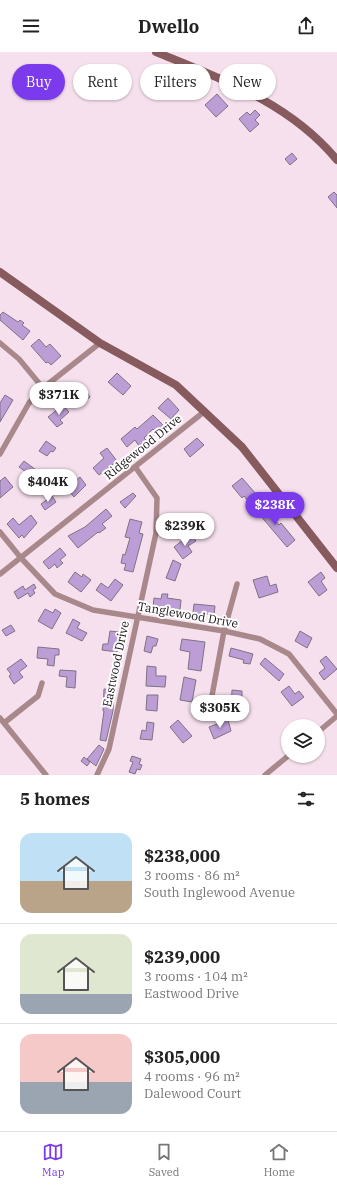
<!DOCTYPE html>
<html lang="en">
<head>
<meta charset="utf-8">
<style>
	:root { --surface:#fff; --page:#f6f6f6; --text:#222; --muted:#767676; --line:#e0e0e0; --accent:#7c3aed }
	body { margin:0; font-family:"IBM Plex Serif",serif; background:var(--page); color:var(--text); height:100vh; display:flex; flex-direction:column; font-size:15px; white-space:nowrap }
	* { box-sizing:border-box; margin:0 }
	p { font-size:13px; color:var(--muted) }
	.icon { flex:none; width:22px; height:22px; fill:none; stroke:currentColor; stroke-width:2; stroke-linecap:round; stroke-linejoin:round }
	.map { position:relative; height:723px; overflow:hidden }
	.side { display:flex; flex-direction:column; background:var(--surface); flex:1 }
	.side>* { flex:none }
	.top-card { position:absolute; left:12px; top:12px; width:313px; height:36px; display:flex; gap:8px }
	.fabs { position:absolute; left:281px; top:667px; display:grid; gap:8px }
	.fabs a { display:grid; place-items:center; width:44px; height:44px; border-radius:50%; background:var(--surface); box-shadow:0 1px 3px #0004; font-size:20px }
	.price { position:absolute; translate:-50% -34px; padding:0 9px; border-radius:14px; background:#fff; color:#222; font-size:13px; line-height:26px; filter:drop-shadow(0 1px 2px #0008) }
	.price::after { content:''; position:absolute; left:50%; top:24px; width:12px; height:9px; margin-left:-6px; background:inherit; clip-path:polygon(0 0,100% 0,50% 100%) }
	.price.on { background:var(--accent); color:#fff }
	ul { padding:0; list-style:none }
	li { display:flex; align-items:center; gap:12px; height:100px; padding:0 20px }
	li+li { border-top:1px solid var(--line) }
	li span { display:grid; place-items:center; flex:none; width:112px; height:80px; border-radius:12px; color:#555 }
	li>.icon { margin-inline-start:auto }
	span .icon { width:48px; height:48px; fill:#fffc; stroke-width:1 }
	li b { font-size:17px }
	h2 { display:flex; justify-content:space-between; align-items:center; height:48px; padding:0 20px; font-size:17px }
	.tag { padding:0 14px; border-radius:18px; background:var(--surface); box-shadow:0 1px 3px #0004; font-size:14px; line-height:36px }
	.tag.on { background:var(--accent); color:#fff }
	header { display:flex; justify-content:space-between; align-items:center; height:52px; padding:0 20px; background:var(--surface); font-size:18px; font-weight:700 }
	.menu { display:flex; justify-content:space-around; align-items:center; height:56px; border-top:1px solid var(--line); background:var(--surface); font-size:11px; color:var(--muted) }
	.menu a { display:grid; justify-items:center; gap:2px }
	.menu .on { color:var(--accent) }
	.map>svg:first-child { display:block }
</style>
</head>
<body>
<header><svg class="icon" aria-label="menu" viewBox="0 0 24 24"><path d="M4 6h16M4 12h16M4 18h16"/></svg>Dwello<svg class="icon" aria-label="share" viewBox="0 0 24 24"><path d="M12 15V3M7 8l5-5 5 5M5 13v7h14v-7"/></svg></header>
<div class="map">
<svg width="337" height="723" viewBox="0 0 337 723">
	<rect width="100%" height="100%" fill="#f6e0ed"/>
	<path fill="#bd9dd6" stroke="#7d7385" d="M164,12l6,7 -4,4 9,9 -8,7 -15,-15z
		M217,42l11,12 -12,11 -11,-12z
		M255,58l5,5 -5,5 4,4 -9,8 -11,-13 8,-7 3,3z
		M292,101l5,6 -7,6 -5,-6z
		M334,140l3,3v13l-9,-11z
		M3,260l15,10 2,-2 4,3 -2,2 8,6 -7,9 -23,-20v-5z
		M39,287l7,8 4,-3 11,12 -10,9 -3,-3 -2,1 -15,-17z
		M117,321l14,13 -8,9 -15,-13z
		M84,336l6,9 -13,10 -7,-8z
		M5,343l8,5 -13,22v-19z
		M168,346l11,12 -8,9 -13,-11z
		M63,353l6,7 -9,8 3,3 -6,4 -9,-10z
		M153,363l11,11 -8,7 -3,-4 -9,9 2,2 -7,6 -4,-6 -8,7 -6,-8 14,-12 2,2z
		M197,386l7,7 -14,12 -6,-8z
		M46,389l10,7 -3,4 -2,-1 -4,5 -8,-5z
		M107,396l10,13 -18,14 -6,-7 11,-10 -4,-5z
		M24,409l12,9 -4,6 -13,-9z
		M5,425l8,10 -13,11v-17z
		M80,425l6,8 -12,12 -10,-12 6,-5 3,3z
		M242,426l14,16 -8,7 -4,-5 -2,2 -10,-12z
		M133,441l3,3 -11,12 -5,-6z
		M52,444l4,6 -11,8 -4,-6z
		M261,451l18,22 2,-2 14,17 -8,7 -33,-39z
		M106,457l6,7 -10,8 4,4 -7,5 -1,-1 -20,16 -10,-12 17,-9z
		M31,463l6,8 -13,15 -2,-3 -3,3 -12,-14 6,-6 6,7z
		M130,467l12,3 -3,11 4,1 -10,38 -9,-2 2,-6 -5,-1 2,-9 2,1 5,-17 -5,-1z
		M191,482l5,7 -8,5 4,6 -9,7 -9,-12z
		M60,496l6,7 -6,5 3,3 -6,5 -2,-4 -6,5 -6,-7z
		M173,508l8,4 -6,17 -9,-3z
		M75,520l7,5 1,-3 8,6 -10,12 -13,-10z
		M321,520l4,6 -4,3 6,9 -8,6 -11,-14z
		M267,524l3,10 6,-2 2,8 -19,6 -6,-18z
		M115,527l8,6 -12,16 -15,-11 5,-7 7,5z
		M34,532l2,4 -3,2 2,3 -5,4 -2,-4 -10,6 -4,-7 9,-6 2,4z
		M162,542h6l-1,4 14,2 -1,10 -27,-3 1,-9 7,1z
		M194,552l21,2 -1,9 -21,-2z
		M45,557l8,4 2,-4 6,4 -9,16 -14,-8z
		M73,567l7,4 -3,5 10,5 -5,8 -16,-8z
		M11,573l4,6 -9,5 -4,-6z
		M110,579l9,1 -2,20 -15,-2 1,-6h5z
		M300,579l12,7 -5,10 -12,-7z
		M147,584l11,3 -2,7h-3l-2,7 -7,-2z
		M182,587l23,3 -4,29 -13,-2 2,-17 -10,-2z
		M38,595l21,2v6h-4l-1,11 -7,-1 1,-6 -11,-1z
		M231,596l22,6 -3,10 -7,-1 1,-3 -15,-4z
		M326,604l11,13 -13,11 -5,-7 6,-5 -5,-7z
		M265,606l19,16 -5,7 -19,-17z
		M21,607l6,7 -8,6 4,5 -9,7 -5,-8 2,-2 -4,-5z
		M147,614l9,1v9h10l-1,11 -19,-1z
		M60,618l16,1 -1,17 -9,-1 1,-10 -8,-1z
		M184,625l12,3 -4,22 -12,-2z
		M289,634l6,8 4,-3 5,6 -12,9 -11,-14z
		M104,637l10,1 -1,21 -7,30 -6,-1 4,-29h-1z
		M232,638l10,1v9h3l-1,9h-13z
		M147,643h11l-1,16 -11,-1z
		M178,668l14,16 -9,7 -13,-16z
		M228,668l3,11 -17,8 -5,-12z
		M147,670l7,1 -2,17 -12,-1 2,-9 4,1z
		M99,693l5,4 -8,17 -9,-7z
		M132,704l9,3 -2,5 3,1 -2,5 -3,-1 -2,5 -6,-2 4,-10 -3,-1z
		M84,705l6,5 -3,4 -6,-5z"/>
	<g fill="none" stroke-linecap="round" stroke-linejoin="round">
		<path stroke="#a8888a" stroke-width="5.5" d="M0,291l19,16 24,29
			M0,402l29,-51 14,-15 57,-45
			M0,480l21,26 34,36 38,16 131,21 36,8 29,15 48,60
			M0,522l205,-163
			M211,649l13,-70 13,-47
			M0,666l46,57
			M4,671l34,-27 4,-13
			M318,680l19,-16
			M97,723l12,-26 47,-216 1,-35 -21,-30
			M265,723l23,-19"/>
		<path stroke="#875a5e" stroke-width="8" d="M156,0c66,27 134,51 181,108
			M0,220l100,71 76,42 66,62 95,121"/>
	</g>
	<g text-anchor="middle" stroke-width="4" stroke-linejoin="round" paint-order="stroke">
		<g font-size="12" fill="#191216" stroke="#fff">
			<text transform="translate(143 395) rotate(-39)" y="4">Ridgewood Drive</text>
			<text transform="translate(188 563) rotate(10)" y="4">Tanglewood Drive</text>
			<text transform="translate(116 612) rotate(-78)" y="4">Eastwood Drive</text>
		</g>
	</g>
</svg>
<div class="fabs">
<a><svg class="icon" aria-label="layers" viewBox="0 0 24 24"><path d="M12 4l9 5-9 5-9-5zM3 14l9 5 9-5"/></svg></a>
</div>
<b class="price" style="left:59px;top:364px">$371K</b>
<b class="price" style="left:48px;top:451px">$404K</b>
<b class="price on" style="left:275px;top:474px">$238K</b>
<b class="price" style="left:185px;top:495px">$239K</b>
<b class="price" style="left:220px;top:677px">$305K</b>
<div class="top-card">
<a class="tag on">Buy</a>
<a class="tag">Rent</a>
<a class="tag">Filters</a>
<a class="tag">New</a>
</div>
</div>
<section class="side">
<h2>5 homes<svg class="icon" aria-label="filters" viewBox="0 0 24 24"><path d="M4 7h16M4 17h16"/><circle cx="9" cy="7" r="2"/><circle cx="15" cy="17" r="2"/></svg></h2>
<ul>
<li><span style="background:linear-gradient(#bfe0f5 60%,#b9a48a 0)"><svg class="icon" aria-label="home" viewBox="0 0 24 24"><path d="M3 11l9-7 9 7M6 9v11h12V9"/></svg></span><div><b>$238,000</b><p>3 rooms · 86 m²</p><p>South Inglewood Avenue</p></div></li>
<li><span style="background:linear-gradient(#dfe7d0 75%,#9aa5b1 0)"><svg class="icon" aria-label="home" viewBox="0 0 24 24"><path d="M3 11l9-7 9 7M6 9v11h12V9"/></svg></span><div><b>$239,000</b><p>3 rooms · 104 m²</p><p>Eastwood Drive</p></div></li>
<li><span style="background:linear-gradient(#f6c9c9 60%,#9aa5b1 0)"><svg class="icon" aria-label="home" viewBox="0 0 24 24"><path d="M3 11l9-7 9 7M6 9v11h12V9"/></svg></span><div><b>$305,000</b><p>4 rooms · 96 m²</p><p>Dalewood Court</p></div></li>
</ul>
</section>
<nav class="menu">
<a class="on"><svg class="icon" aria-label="map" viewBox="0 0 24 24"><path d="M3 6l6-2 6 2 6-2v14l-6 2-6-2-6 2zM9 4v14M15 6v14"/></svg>Map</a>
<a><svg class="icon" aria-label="saved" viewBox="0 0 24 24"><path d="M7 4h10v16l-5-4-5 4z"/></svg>Saved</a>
<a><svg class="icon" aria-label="home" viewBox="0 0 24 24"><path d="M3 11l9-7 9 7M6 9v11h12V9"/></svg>Home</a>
</nav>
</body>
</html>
